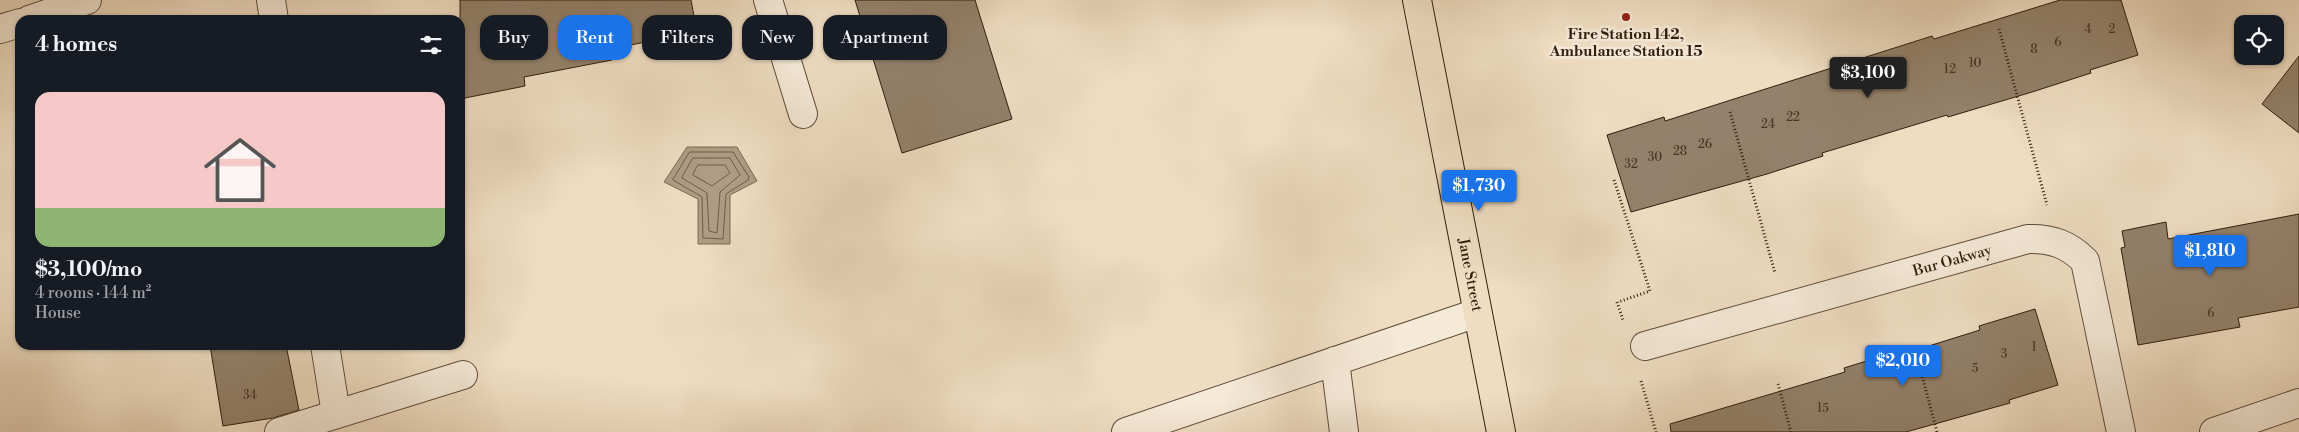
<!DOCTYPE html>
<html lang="en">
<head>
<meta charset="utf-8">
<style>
	:root { --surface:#171b24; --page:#20242c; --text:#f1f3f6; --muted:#9ea1a6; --line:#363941; --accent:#1a73e8 }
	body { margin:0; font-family:"Libre Bodoni",serif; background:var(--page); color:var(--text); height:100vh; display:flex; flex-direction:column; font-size:19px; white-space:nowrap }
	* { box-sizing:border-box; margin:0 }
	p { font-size:16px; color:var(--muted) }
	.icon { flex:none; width:28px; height:28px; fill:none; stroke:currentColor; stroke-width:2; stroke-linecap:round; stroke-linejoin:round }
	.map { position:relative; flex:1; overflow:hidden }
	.side { position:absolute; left:15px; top:15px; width:450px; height:335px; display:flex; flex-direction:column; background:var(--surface); border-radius:15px; box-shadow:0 1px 4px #0004 }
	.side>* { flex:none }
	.hud { position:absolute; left:480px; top:15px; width:475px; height:45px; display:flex; gap:10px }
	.tools { position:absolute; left:2234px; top:15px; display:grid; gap:10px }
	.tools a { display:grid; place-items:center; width:50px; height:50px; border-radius:10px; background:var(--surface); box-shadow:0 1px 4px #0004; font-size:25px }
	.price { position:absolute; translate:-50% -42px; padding:0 11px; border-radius:5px; background:var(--accent); color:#fff; font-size:16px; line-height:32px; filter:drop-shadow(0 1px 2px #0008) }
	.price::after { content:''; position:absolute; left:50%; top:30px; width:15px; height:11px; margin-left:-8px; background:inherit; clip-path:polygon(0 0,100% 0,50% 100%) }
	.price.current { background:#222; color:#fff }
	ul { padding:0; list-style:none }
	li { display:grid; align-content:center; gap:10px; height:265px; padding:0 20px }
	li+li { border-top:1px solid var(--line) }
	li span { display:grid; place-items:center; height:155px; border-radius:15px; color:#555 }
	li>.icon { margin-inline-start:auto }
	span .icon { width:90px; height:90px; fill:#fffc; stroke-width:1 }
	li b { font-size:21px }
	h2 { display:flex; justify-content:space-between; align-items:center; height:60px; padding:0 20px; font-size:21px }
	.pill { padding:0 18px; border-radius:15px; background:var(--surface); box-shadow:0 1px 4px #0004; font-size:18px; line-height:45px }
	.pill.current { background:var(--accent); color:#fff }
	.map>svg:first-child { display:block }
</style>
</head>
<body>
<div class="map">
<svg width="2299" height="432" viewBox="0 0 2299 432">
	<rect width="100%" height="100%" fill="#efddc2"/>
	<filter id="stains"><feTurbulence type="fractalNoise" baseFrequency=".004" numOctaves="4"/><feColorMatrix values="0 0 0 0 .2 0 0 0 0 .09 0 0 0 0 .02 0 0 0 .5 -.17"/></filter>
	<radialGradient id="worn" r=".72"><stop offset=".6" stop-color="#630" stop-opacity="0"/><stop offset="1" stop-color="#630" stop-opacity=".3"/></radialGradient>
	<path fill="#ae9c84" stroke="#7c6a54" d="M687,147h50l20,34 -27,14v49h-32v-45l-34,-17z"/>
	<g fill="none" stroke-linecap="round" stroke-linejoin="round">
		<path stroke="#6f5d48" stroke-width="1" d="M690,152h43l16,25 -1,3 -22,14 -3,45 -20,-1 -1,-41 -29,-17z
			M693,158h37l10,17 -20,17 -3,41 -8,-2 -2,-38 -25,-15z
			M698,165h27l5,8 -18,13 -19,-11z"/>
	</g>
	<path fill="#93816b" stroke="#301e0c" d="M460,0h231l6,32 -87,17 2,11 -88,17 1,9 -65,13z
		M855,0h120l37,119 -110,34z
		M2060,0h61l17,55 -48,15 1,3 -59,19 -84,25 -1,-2 -125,38 1,3 -56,18 -136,38 -24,-77 57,-18 1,4 267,-85 2,3z
		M2299,56v77l-37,-29z
		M2299,214v93l-61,11 2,9 -102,18 -17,-97 4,-1 -3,-16 44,-9 2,17z
		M2035,309l23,76 -49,15 1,3 -104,29h-235l-1,-8 175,-52 -1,-4 55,-17 1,4 80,-25 -1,-4z
		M210,345h76l13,65 -26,8 -50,8z"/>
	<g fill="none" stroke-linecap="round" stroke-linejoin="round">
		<g stroke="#604e3a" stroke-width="30">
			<g id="minor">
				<path d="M271,0l3,20"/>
				<path d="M768,0l35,114"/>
				<path d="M29,20l58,-20"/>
				<path d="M0,29l20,-6"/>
				<path d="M325,345l11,69"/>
				<path id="s1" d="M1645,346l383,-107c24,-1 41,6 57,22l36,171"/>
				<path d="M1335,361l9,71"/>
				<path d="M279,432l184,-57"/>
				<path d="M1126,432l351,-119"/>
				<path d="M2214,432l85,-29"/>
			</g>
		</g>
		<g stroke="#301e0c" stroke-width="30">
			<g id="major">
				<path id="s2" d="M1417,0l84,432"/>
			</g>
		</g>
		<path stroke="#301e0c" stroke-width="3" stroke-dasharray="1 2.5" stroke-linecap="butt" d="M1999,29l48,176
			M1730,112l45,161
			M1614,180l36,111 -32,11
			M1617,302l6,18
			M1916,353l21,79
			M1641,381l15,51
			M1778,384l13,48"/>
		<use href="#minor" stroke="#f5e9d7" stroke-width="28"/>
		<use href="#major" stroke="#efddc2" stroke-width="28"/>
	</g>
	<circle fill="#8f2418" stroke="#f5e9d7" stroke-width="2" cx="1626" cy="17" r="5"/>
	<g text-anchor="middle" stroke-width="5" stroke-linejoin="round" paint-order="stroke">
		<g font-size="12" fill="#493724">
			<text x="2088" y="33">4</text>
			<text x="2112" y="33">2</text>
			<text x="2058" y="46">6</text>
			<text x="2034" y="53">8</text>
			<text x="1975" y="67">10</text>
			<text x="1950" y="73">12</text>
			<text x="1793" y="121">22</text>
			<text x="1768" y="128">24</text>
			<text x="1705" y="148">26</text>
			<text x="1680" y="155">28</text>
			<text x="1655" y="161">30</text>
			<text x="1631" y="168">32</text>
			<text x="2211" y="317">6</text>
			<text x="2034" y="351">1</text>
			<text x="2004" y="358">3</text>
			<text x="1975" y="372">5</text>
			<text x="250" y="399">34</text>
			<text x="1823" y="412">15</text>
		</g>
		<g font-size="15" font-weight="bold" fill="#301e0c" stroke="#f5e9d7">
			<text x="1626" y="39">Fire Station 142,<tspan x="1626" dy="17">Ambulance Station 15</tspan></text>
		</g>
		<g font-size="15" fill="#301e0c" stroke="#f5e9d7">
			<text dy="5" stroke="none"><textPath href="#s1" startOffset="319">Bur Oakway</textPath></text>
			<text dy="5" stroke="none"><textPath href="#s2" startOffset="280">Jane Street</textPath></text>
		</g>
	</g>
	<rect width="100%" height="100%" filter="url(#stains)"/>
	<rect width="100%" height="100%" fill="url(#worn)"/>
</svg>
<div class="tools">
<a><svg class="icon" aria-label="locate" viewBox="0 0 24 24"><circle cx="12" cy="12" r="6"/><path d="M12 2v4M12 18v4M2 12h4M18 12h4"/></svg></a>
</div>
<b class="price current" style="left:1868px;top:99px">$3,100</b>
<b class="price" style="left:1479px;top:212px">$1,730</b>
<b class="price" style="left:2210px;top:277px">$1,810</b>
<b class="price" style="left:1903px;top:387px">$2,010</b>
<div class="hud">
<a class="pill">Buy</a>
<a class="pill current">Rent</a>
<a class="pill">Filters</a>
<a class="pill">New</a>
<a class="pill">Apartment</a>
</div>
<section class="side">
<h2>4 homes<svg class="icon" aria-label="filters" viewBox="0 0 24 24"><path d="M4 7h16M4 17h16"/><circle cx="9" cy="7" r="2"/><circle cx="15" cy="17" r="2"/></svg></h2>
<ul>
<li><span style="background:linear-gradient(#f6c9c9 75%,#8fb573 0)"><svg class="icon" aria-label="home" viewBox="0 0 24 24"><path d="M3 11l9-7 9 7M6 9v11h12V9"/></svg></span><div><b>$3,100/mo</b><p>4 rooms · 144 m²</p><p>House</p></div></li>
</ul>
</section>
</div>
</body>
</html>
